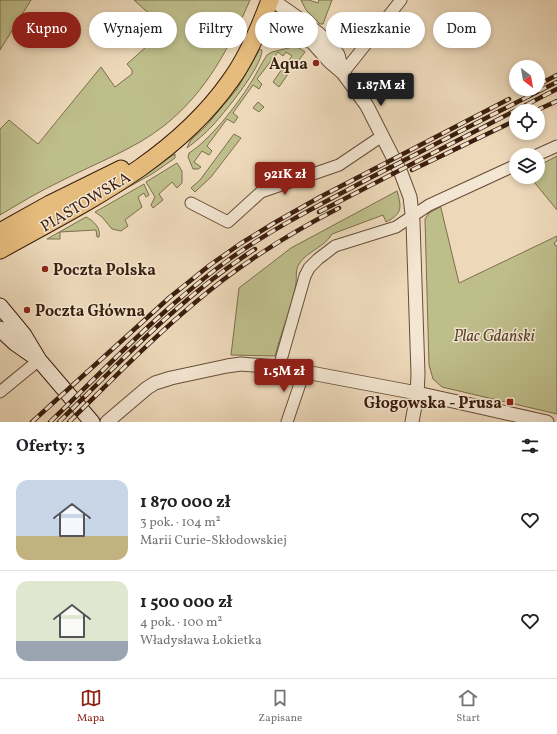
<!DOCTYPE html>
<html lang="pl">
<head>
<meta charset="utf-8">
<style>
	:root { --surface:#fff; --page:#f6f6f6; --text:#202124; --muted:#757577; --line:#e0e0e0; --accent:#8f2418 }
	body { margin:0; font-family:Vollkorn,serif; background:var(--page); color:var(--text); height:100vh; display:flex; flex-direction:column; font-size:15px; white-space:nowrap }
	* { box-sizing:border-box; margin:0 }
	p { font-size:13px; color:var(--muted) }
	.icon { flex:none; width:22px; height:22px; fill:none; stroke:currentColor; stroke-width:2; stroke-linecap:round; stroke-linejoin:round }
	.map { position:relative; height:422px; overflow:hidden }
	.panel { display:flex; flex-direction:column; background:var(--surface); flex:1 }
	.panel>* { flex:none }
	.banner { position:absolute; left:12px; top:12px; width:533px; height:36px; display:flex; gap:8px }
	.needle { width:26px; rotate:149deg }
	.buttons { position:absolute; left:509px; top:60px; display:grid; gap:8px }
	.buttons a { display:grid; place-items:center; width:36px; height:36px; border-radius:50%; background:var(--surface); box-shadow:0 2px 6px #0003; font-size:20px }
	.price { position:absolute; translate:-50% -34px; padding:0 9px; border-radius:4px; background:var(--accent); color:#fff; font-size:13px; line-height:26px; filter:drop-shadow(0 1px 2px #0008) }
	.price::after { content:''; position:absolute; left:50%; top:24px; width:12px; height:9px; margin-left:-6px; background:inherit; clip-path:polygon(0 0,100% 0,50% 100%) }
	.price.selected { background:#222; color:#fff }
	ul { padding:0; list-style:none }
	li { display:flex; align-items:center; gap:12px; height:100px; padding:0 16px }
	li+li { border-top:1px solid var(--line) }
	li span { display:grid; place-items:center; flex:none; width:112px; height:80px; border-radius:12px; color:#555 }
	li>.icon { margin-inline-start:auto }
	span .icon { width:48px; height:48px; fill:#fffc; stroke-width:1 }
	li b { font-size:17px }
	h2 { display:flex; justify-content:space-between; align-items:center; height:48px; padding:0 16px; font-size:17px }
	.tag { padding:0 14px; border-radius:18px; background:var(--surface); box-shadow:0 2px 6px #0003; font-size:14px; line-height:36px }
	.tag.selected { background:var(--accent); color:#fff }
	.tabs { display:flex; justify-content:space-around; align-items:center; height:56px; border-top:1px solid var(--line); background:var(--surface); font-size:11px; color:var(--muted) }
	.tabs a { display:grid; justify-items:center; gap:2px }
	.tabs .selected { color:var(--accent) }
	.map>svg:first-child { display:block }
</style>
</head>
<body>
<div class="map">
<svg width="557" height="422" viewBox="0 0 557 422">
	<rect width="100%" height="100%" fill="#edd9ba"/>
	<filter id="stains"><feTurbulence type="fractalNoise" baseFrequency=".005" numOctaves="4"/><feColorMatrix values="0 0 0 0 .2 0 0 0 0 .09 0 0 0 0 .02 0 0 0 .5 -.17"/></filter>
	<radialGradient id="worn" r=".72"><stop offset=".6" stop-color="#630" stop-opacity="0"/><stop offset="1" stop-color="#630" stop-opacity=".3"/></radialGradient>
	<path fill="#bebe8b" stroke="#7c6e4c" d="M0,0h31l-31,50z
		M134,0h116c-21,48 -43,91 -85,125 -30,24 -69,38 -104,56 -21,10 -41,22 -61,34v-86l9,-9 29,24 63,-77 14,20 17,-13v-4l-5,-6 39,-35z
		M301,0h8l9,3 1,-3h13l-9,24h-3l-14,-14z
		M287,34l8,2 9,8 -7,-2 -24,5 -9,-4 7,-6z
		M293,47l6,1 6,4 -10,13 -6,-5 3,-4 -6,-4 -3,4 -5,-4 -21,27 5,5 -3,5 -6,-4 -20,28 5,4 -4,6 -7,-4 -20,27 5,5 -3,4 -7,-4 -8,11 7,5 -3,2h-5l-5,-12 1,-4c22,-14 47,-47 61,-69 6,-9 11,-20 17,-29l5,-3z
		M260,49l2,1c0,17 -37,62 -49,75 -8,9 -17,16 -26,23l3,-7 16,-15 31,-37z
		M282,69l6,5 -9,13 -6,-5z
		M258,102l6,5 -5,5 -6,-4z
		M234,134l7,4 -30,39 -16,15 -4,-4 9,-8z
		M175,154v4l-23,16 -61,34z
		M557,156v54l-27,-33h8v-11z
		M177,163l5,8v12l-5,5 -5,-6 -13,12 4,6 -10,8 -2,-3 4,-8 -9,-15z
		M144,184l5,11 -3,2 -2,-4 -6,4 4,10 -17,13 3,6 -7,5 -9,-2 -10,-12 -7,-5z
		M397,191c5,17 5,23 -11,31l-3,-7 -51,19c-7,13 -25,17 -33,30 -4,6 -2,12 -3,18 0,5 -2,10 -3,15 -5,20 -13,39 -18,59l-44,-1 8,-67 52,-40z
		M440,204l19,79 98,-47v4l-3,4 3,2v168l-115,-27 -9,-8 -4,-14 -4,-146 4,-6 11,-6z
		M86,217c8,4 15,11 13,20h-2l-1,-7 -36,2v7h-13z"/>
	<g fill="none" stroke-linecap="round" stroke-linejoin="round">
		<g stroke="#684d39" stroke-width="13">
			<path id="minor" d="M343,73l58,-73
				M537,155l20,-9
				M191,203l37,19 33,-30 78,-27 43,-29
				M279,367l26,-91 4,-8 9,-9 17,-13 61,-19 33,-22 87,-40
				M0,392l39,-32
				M287,422l17,-50"/>
		</g>
		<g stroke="#684d39" stroke-width="15">
			<path id="tertiary" d="M272,0c17,12 57,37 66,55 2,6 3,12 5,18
				M263,18l37,15 13,10 16,18 14,12 24,33 34,67 9,24 3,25 5,152 -1,21 -5,27
				M107,422l40,-34 8,-5 16,-5 56,-12 14,-2 38,3 138,26 130,29"/>
		</g>
		<g stroke="#3b1e0e" stroke-width="17">
			<path id="secondary" d="M0,306l24,29 15,25 53,62
				M0,329l15,14 20,14"/>
		</g>
		<g stroke="#3b1e0e" stroke-width="19">
			<path id="primary" d="M0,232l50,-28 71,-35
				M0,250c82,-46 174,-89 230,-169 17,-23 30,-54 40,-81"/>
		</g>
		<use href="#minor" stroke="#f3e6d2" stroke-width="11"/>
		<use href="#tertiary" stroke="#f3e6d2" stroke-width="13"/>
		<use href="#secondary" stroke="#f3e6d2" stroke-width="15"/>
		<use href="#primary" stroke="#e6bc7d" stroke-width="17"/>
		<g stroke="#3b1e0e" stroke-width="4.5">
			<path id="rail" d="M538,85l19,-10
				M535,111l22,-10
				M412,170l104,-50
				M319,212l238,-123
				M32,422l138,-125 40,-32 30,-21 34,-21 46,-26 189,-98
				M50,422c58,-56 114,-116 181,-164 44,-31 92,-55 139,-80 62,-32 125,-65 187,-96
				M59,422c62,-61 123,-126 196,-173
				M69,422c50,-49 99,-100 154,-142 37,-28 75,-51 116,-72"/>
		</g>
		<use href="#rail" stroke="#f3e6d2" stroke-width="3" stroke-dasharray="9" stroke-linecap="butt"/>
	</g>
	<g fill="#8f2418" stroke="#f3e6d2" stroke-width="1.5">
		<circle cx="316" cy="63" r="4"/>
		<circle cx="45" cy="269" r="4"/>
		<circle cx="27" cy="310" r="4"/>
		<rect x="506" y="398" width="8" height="8" rx="2"/>
	</g>
	<g text-anchor="middle" stroke-width="3" stroke-linejoin="round" paint-order="stroke">
		<g font-size="16" font-weight="bold" fill="#3b1e0e" stroke="#f3e6d2" text-anchor="end">
			<text x="308" y="69">Aqua</text>
			<text x="53" y="275" text-anchor="start">Poczta Polska</text>
			<text x="35" y="316" text-anchor="start">Poczta Główna</text>
			<text x="502" y="408">Głogowska - Prusa</text>
		</g>
		<g font-size="16" fill="#3b1e0e" stroke="#f3e6d2">
			<text transform="translate(85 201) rotate(-31)" y="6">PIASTOWSKA</text>
		</g>
		<g font-size="16" font-style="italic" fill="#5c462d" stroke="#f3e6d2">
			<text x="494" y="341">Plac Gdański</text>
		</g>
	</g>
	<rect width="100%" height="100%" filter="url(#stains)"/>
	<rect width="100%" height="100%" fill="url(#worn)"/>
</svg>
<div class="buttons">
<a><svg class="needle" viewBox="-14 -14 28 28"><path d="M0-13l5 13h-10z" fill="#e53935"/><path d="M0 13l5-13h-10z" fill="#757577"/></svg></a>
<a><svg class="icon" aria-label="locate" viewBox="0 0 24 24"><circle cx="12" cy="12" r="6"/><path d="M12 2v4M12 18v4M2 12h4M18 12h4"/></svg></a>
<a><svg class="icon" aria-label="layers" viewBox="0 0 24 24"><path d="M12 4l9 5-9 5-9-5zM3 14l9 5 9-5"/></svg></a>
</div>
<b class="price selected" style="left:381px;top:107px">1.87M zł</b>
<b class="price" style="left:285px;top:196px">921K zł</b>
<b class="price" style="left:284px;top:393px">1.5M zł</b>
<div class="banner">
<a class="tag selected">Kupno</a>
<a class="tag">Wynajem</a>
<a class="tag">Filtry</a>
<a class="tag">Nowe</a>
<a class="tag">Mieszkanie</a>
<a class="tag">Dom</a>
</div>
</div>
<section class="panel">
<h2>Oferty: 3<svg class="icon" aria-label="filters" viewBox="0 0 24 24"><path d="M4 7h16M4 17h16"/><circle cx="9" cy="7" r="2"/><circle cx="15" cy="17" r="2"/></svg></h2>
<ul>
<li><span style="background:linear-gradient(#c9d6e8 70%,#c2b280 0)"><svg class="icon" aria-label="home" viewBox="0 0 24 24"><path d="M3 11l9-7 9 7M6 9v11h12V9"/></svg></span><div><b>1 870 000 zł</b><p>3 pok. · 104 m²</p><p>Marii Curie-Skłodowskiej</p></div><svg class="icon" aria-label="heart" viewBox="0 0 24 24"><path d="M12 20l-8-8c-3-5 5-10 8-4 3-6 11-1 8 4z"/></svg></li>
<li><span style="background:linear-gradient(#dfe7d0 75%,#9aa5b1 0)"><svg class="icon" aria-label="home" viewBox="0 0 24 24"><path d="M3 11l9-7 9 7M6 9v11h12V9"/></svg></span><div><b>1 500 000 zł</b><p>4 pok. · 100 m²</p><p>Władysława Łokietka</p></div><svg class="icon" aria-label="heart" viewBox="0 0 24 24"><path d="M12 20l-8-8c-3-5 5-10 8-4 3-6 11-1 8 4z"/></svg></li>
</ul>
</section>
<nav class="tabs">
<a class="selected"><svg class="icon" aria-label="map" viewBox="0 0 24 24"><path d="M3 6l6-2 6 2 6-2v14l-6 2-6-2-6 2zM9 4v14M15 6v14"/></svg>Mapa</a>
<a><svg class="icon" aria-label="saved" viewBox="0 0 24 24"><path d="M7 4h10v16l-5-4-5 4z"/></svg>Zapisane</a>
<a><svg class="icon" aria-label="home" viewBox="0 0 24 24"><path d="M3 11l9-7 9 7M6 9v11h12V9"/></svg>Start</a>
</nav>
</body>
</html>
